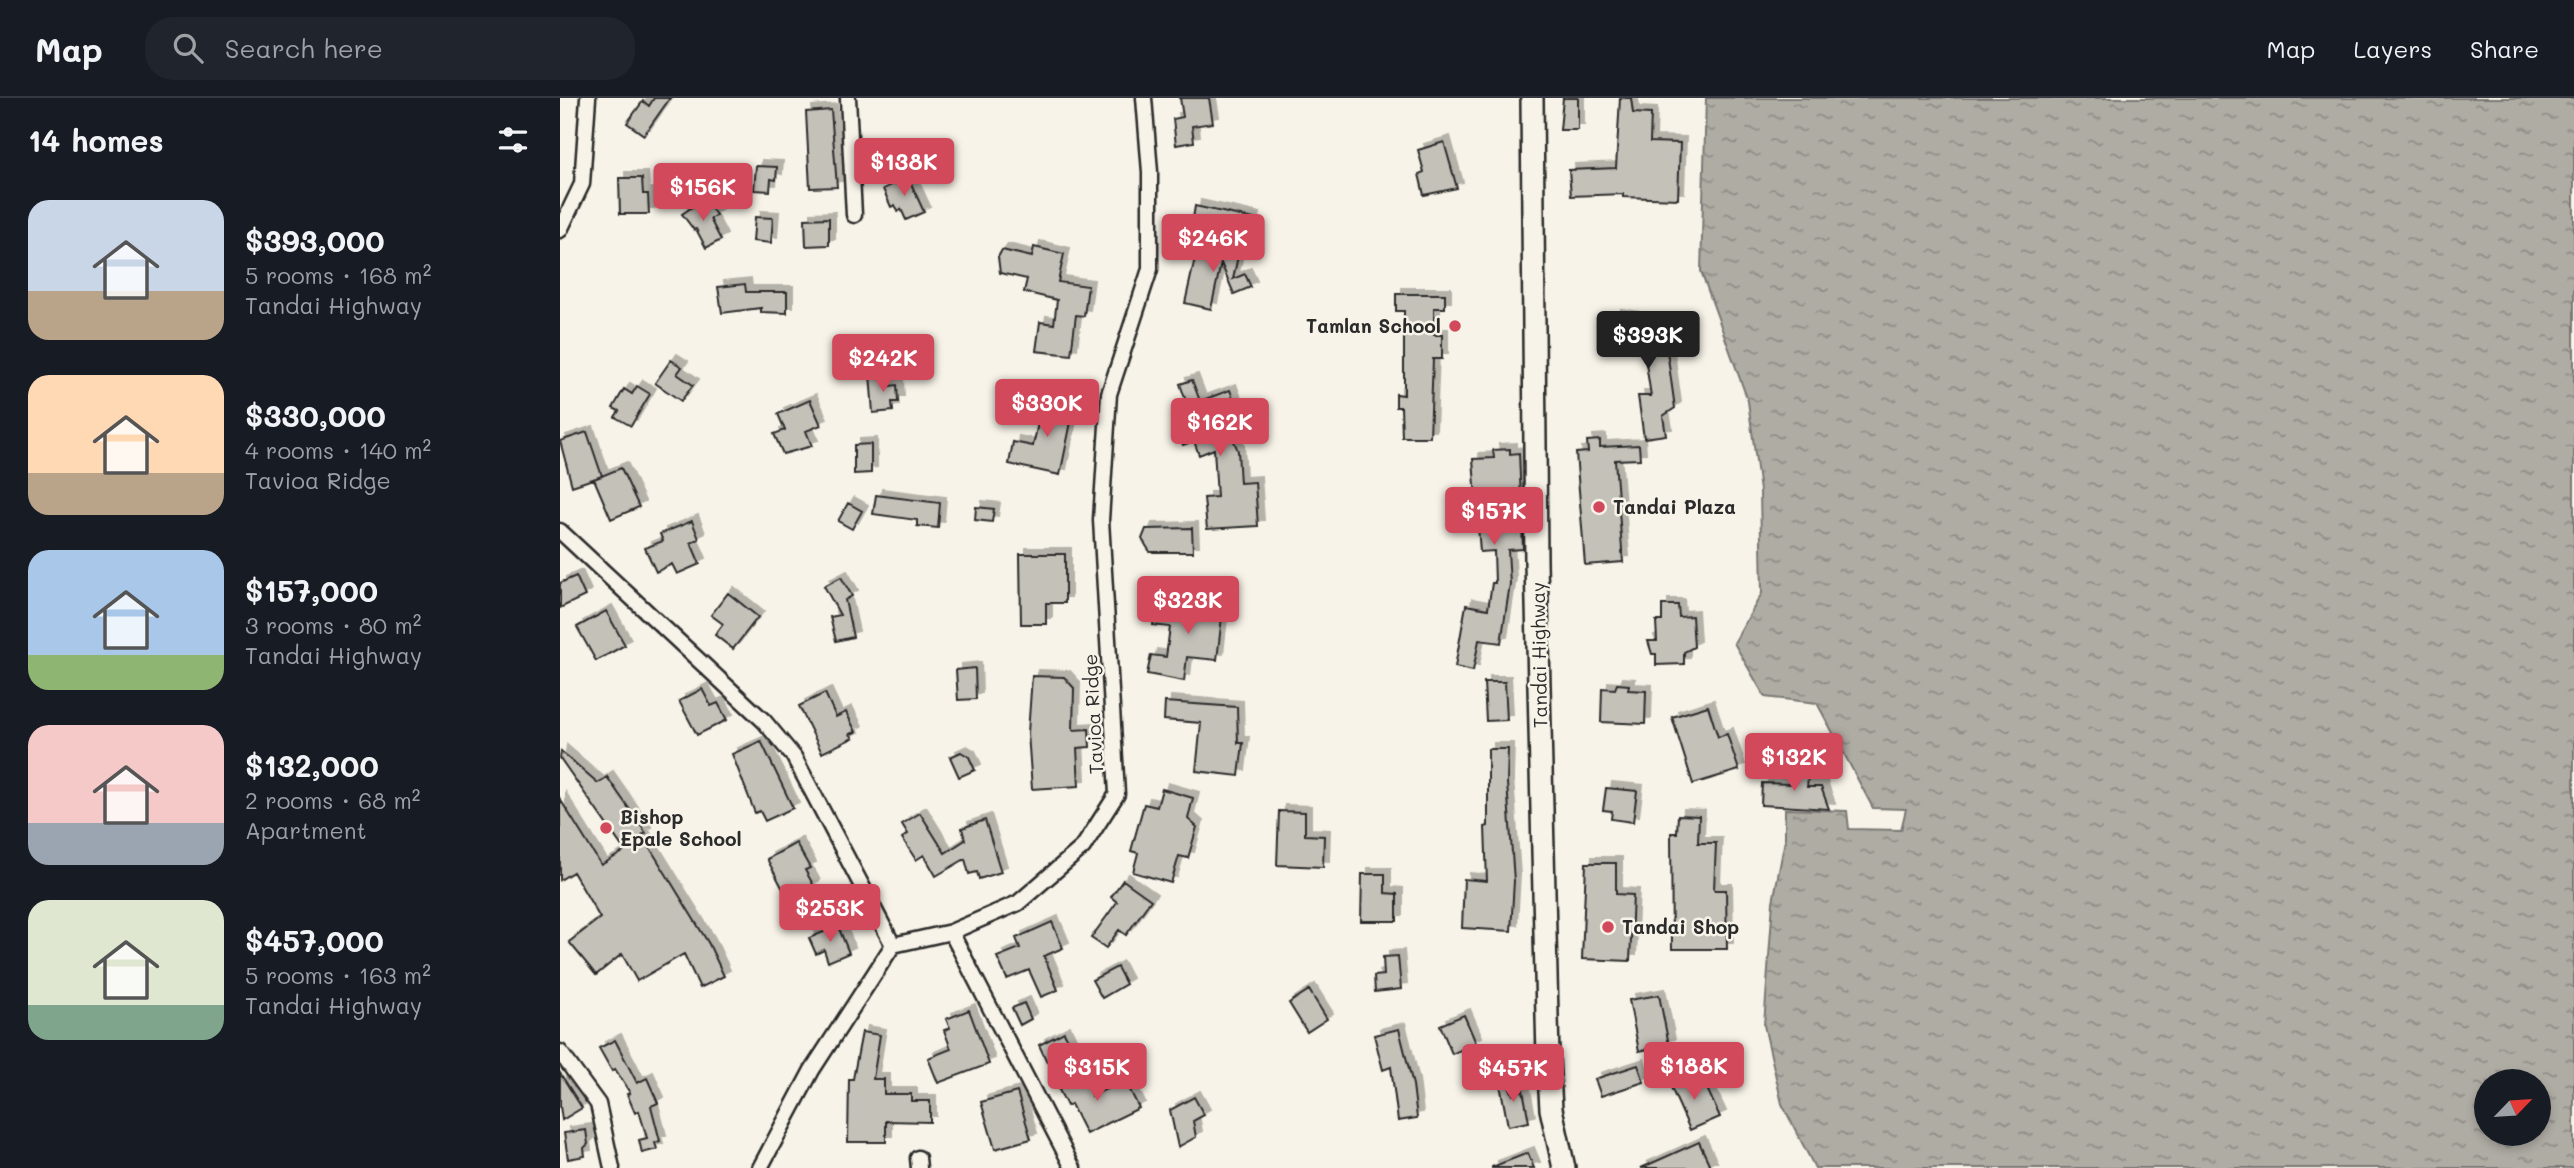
<!DOCTYPE html>
<html lang="en">
<head>
<meta charset="utf-8">
<style>
	:root { --surface:#171b24; --page:#20242c; --text:#f1f3f6; --muted:#9ea1a6; --line:#363941; --accent:#d1495b }
	body { margin:0; font-family:Mali,sans-serif; background:var(--page); color:var(--text); height:100vh; display:flex; flex-direction:column; font-size:26px; white-space:nowrap }
	* { box-sizing:border-box; margin:0 }
	p { font-size:23px; color:var(--muted) }
	.icon { flex:none; width:38px; height:38px; fill:none; stroke:currentColor; stroke-width:2; stroke-linecap:round; stroke-linejoin:round }
	.map { position:relative; flex:1; overflow:hidden }
	.panel { display:flex; flex-direction:column; background:var(--surface); width:560px }
	.panel>* { flex:none }
	.needle { width:46px; rotate:65deg }
	.tools { position:absolute; left:1914px; top:971px; display:grid; gap:14px }
	.tools a { display:grid; place-items:center; width:77px; height:77px; border-radius:50%; background:var(--surface); box-shadow:0 4px 10px #0003; font-size:35px }
	.price { position:absolute; translate:-50% -60px; padding:0 16px; border-radius:7px; background:var(--accent); color:#fff; font-size:23px; line-height:46px; filter:drop-shadow(0 2px 4px #0008) }
	.price::after { content:''; position:absolute; left:50%; top:42px; width:21px; height:16px; margin-left:-10px; background:inherit; clip-path:polygon(0 0,100% 0,50% 100%) }
	.price.active { background:#222; color:#fff }
	ul { padding:0; list-style:none }
	li { display:flex; align-items:center; gap:21px; height:175px; padding:0 28px }
	li span { display:grid; place-items:center; flex:none; width:196px; height:140px; border-radius:21px; color:#555 }
	li>.icon { margin-inline-start:auto }
	span .icon { width:84px; height:84px; fill:#fffc; stroke-width:1 }
	li b { font-size:30px }
	h2 { display:flex; justify-content:space-between; align-items:center; height:84px; padding:0 28px; font-size:30px }
	header { display:flex; align-items:center; gap:42px; box-sizing:border-box; height:98px; padding:0 35px; background:var(--surface); border-bottom:2px solid var(--line) }
	header strong { font-size:33px }
	nav { display:flex; gap:38px; margin-inline-start:auto; font-size:24px }
	.search { width:490px; height:63px; background:var(--page); display:flex; align-items:center; gap:18px; box-sizing:border-box; padding:0 24px; border-radius:28px; color:var(--muted); font-size:26px }
	main { display:flex; flex:1; min-height:0 }
	.map>svg:first-child { display:block }
</style>
</head>
<body>
<header>
<strong>Map</strong>
<div class="search"><svg class="icon" aria-label="search" viewBox="0 0 24 24"><circle cx="10" cy="10" r="6"/><path d="M15 15l6 6"/></svg>Search here</div>
<nav><a>Map</a><a>Layers</a><a>Share</a></nav>
</header>
<main>
<section class="panel">
<h2>14 homes<svg class="icon" aria-label="filters" viewBox="0 0 24 24"><path d="M4 7h16M4 17h16"/><circle cx="9" cy="7" r="2"/><circle cx="15" cy="17" r="2"/></svg></h2>
<ul>
<li><span style="background:linear-gradient(#c9d6e8 65%,#b9a48a 0)"><svg class="icon" aria-label="home" viewBox="0 0 24 24"><path d="M3 11l9-7 9 7M6 9v11h12V9"/></svg></span><div><b>$393,000</b><p>5 rooms · 168 m²</p><p>Tandai Highway</p></div></li>
<li><span style="background:linear-gradient(#ffd9b3 70%,#b9a48a 0)"><svg class="icon" aria-label="home" viewBox="0 0 24 24"><path d="M3 11l9-7 9 7M6 9v11h12V9"/></svg></span><div><b>$330,000</b><p>4 rooms · 140 m²</p><p>Tavioa Ridge</p></div></li>
<li><span style="background:linear-gradient(#a9c7e8 75%,#8fb573 0)"><svg class="icon" aria-label="home" viewBox="0 0 24 24"><path d="M3 11l9-7 9 7M6 9v11h12V9"/></svg></span><div><b>$157,000</b><p>3 rooms · 80 m²</p><p>Tandai Highway</p></div></li>
<li><span style="background:linear-gradient(#f6c9c9 70%,#9aa5b1 0)"><svg class="icon" aria-label="home" viewBox="0 0 24 24"><path d="M3 11l9-7 9 7M6 9v11h12V9"/></svg></span><div><b>$132,000</b><p>2 rooms · 68 m²</p><p>Apartment</p></div></li>
<li><span style="background:linear-gradient(#dfe7d0 75%,#7fa58c 0)"><svg class="icon" aria-label="home" viewBox="0 0 24 24"><path d="M3 11l9-7 9 7M6 9v11h12V9"/></svg></span><div><b>$457,000</b><p>5 rooms · 163 m²</p><p>Tandai Highway</p></div></li>
</ul>
</section>
<div class="map">
<svg width="2014" height="1070" viewBox="0 0 2014 1070">
	<defs>
		<pattern id="water-ripples" width="26" height="14" patternUnits="userSpaceOnUse" patternTransform="scale(1.75)"><rect width="26" height="14" fill="#afaca4"/><path d="M2 4q2-2 4 0t4 0M15 11q2-2 4 0t4 0" fill="none" stroke="#8f8c86"/></pattern>
		<filter id="shadow"><feDropShadow dx="6" dy="-6" stdDeviation="0" flood-color="#0004"/></filter>
	</defs>
	<rect width="100%" height="100%" fill="#f7f3e8"/>
	<filter id="ink" filterUnits="userSpaceOnUse"><feTurbulence type="fractalNoise" baseFrequency=".0143" numOctaves="2"/><feDisplacementMap in="SourceGraphic" scale="14" xChannelSelector="R" yChannelSelector="G"/><feConvolveMatrix kernelMatrix="1 2 1 2 8 2 1 2 1" color-interpolation-filters="sRGB"/></filter>
	<g filter="url(#ink)">
		<path fill="url(#water-ripples)" stroke="#7a7874" stroke-width="2" fill-rule="evenodd" d="M1146,0h868v1070h-759l-33,-64 -18,-79 9,-123 12,-62v-31l62,2 2,18 52,1 5,-21 -33,-1 -56,-105 -52,-6 -31,-54 28,-50 -2,-102 -12,-90 -47,-130zM1927,984h52v52h-52z"/>
		<path fill="#c4c1b9" stroke="#2b2b2b" stroke-width="2" filter="url(#shadow)" d="M94,0h16l-26,37 -17,-12 16,-22 6,5z
			M620,0h29l4,25 -21,3 2,16 -18,3 -3,-26 10,-2z
			M1003,0h15v32h-18z
			M1060,0h11l2,15 18,1 -1,28 30,1 -2,56 -55,-2v-3l-52,2 -2,-26 47,-2z
			M271,12l6,77 -27,1 -4,-76z
			M884,44l13,46 -33,7 -5,-21 5,-2 -6,-22z
			M196,68l21,1 -1,13 -5,-1 -1,12 -16,-1z
			M348,79l16,35 -18,8 -5,-11 -3,3 -3,-7 -4,2 -8,-18z
			M59,80h23l1,16h5l1,20h-29z
			M144,101l12,16 -6,4 11,21 -15,8 -10,-19 -2,1 -12,-16z
			M635,108l59,13 -3,13 -59,-7z
			M195,119l18,1 -2,25 -18,-2z
			M269,120v27l-23,1 -1,-27z
			M673,145l5,13 -5,23 12,-5 6,13 -17,7 -13,-31 -10,46 -26,-6 12,-54z
			M474,149l30,7 -6,28 30,4 -4,30 -8,-1 -5,40 -35,-4 4,-29 14,2 3,-24 -33,-8 3,-13 -27,-6 -2,-16 4,-7 30,7z
			M185,186l1,8h41v21l-26,-1v-4l-39,5 -4,-26z
			M836,196h49v14h-11v27h8v24h-9l-3,78h-28l-1,-30h-5v-13l8,1v-84h-8z
			M1055,217l19,3 -1,7 5,1 -1,7 27,-4 11,79 -12,8 3,19 -22,3 -6,-42h13l-8,-52 -42,-6 2,-20 11,2z
			M111,262l11,7 -5,7 16,11 -12,16 -26,-18z
			M310,276l19,4v8l8,-1 1,17h-6l1,9 -20,2z
			M632,282l8,21 30,-11 11,31 -13,5 10,25 2,32 15,-1 3,44 -51,3 -3,-31 13,-1 -3,-48 -15,6 -5,-14 -11,4 -8,-21 17,-6 -12,-34z
			M77,288l13,8 -19,32 -16,-9 4,-6 -6,-3 11,-19 8,5z
			M484,298l31,7 -15,72 -51,-11 4,-22 20,4z
			M250,302l11,25 -15,6 6,15 -29,8 -9,-20 11,-4 -7,-16z
			M27,334l15,44 -30,10 -12,-45z
			M1040,342v7l39,-2 1,14 -25,1 8,102 -38,3 -9,-112 12,-1 -1,-11z
			M311,346v29l-17,1v-29z
			M950,351v5l9,-1 4,96 -15,1 2,34 -9,59 -22,-3 -6,31 -18,-4 11,-62 22,4 4,-26h3l-1,-32 -14,1 -7,-93 21,-1 -1,-8z
			M61,370l18,39 -28,12 -17,-40z
			M316,397l64,8 -2,25 -21,-2v-6l-44,-6z
			M288,405l14,8 -10,18 -14,-8z
			M416,409l18,2 -2,13 -17,-2z
			M132,423l7,18 -8,4 9,21 -23,10 -5,-10 -16,8 -11,-24 18,-7 -3,-7z
			M632,430l1,24h-43l-8,-13 4,-10z
			M460,456h45v49h-19v21h-25z
			M16,478l9,20 -25,12v-25z
			M281,479l11,19 -7,4 8,37 -17,4 -6,-24 10,-2 -16,-29z
			M168,495l30,24 -25,32 -18,-14 8,-11 -12,-9z
			M635,498l29,3 -7,61 -30,-3 -3,24 -37,-7 4,-19 15,2 4,-30 -17,-2 2,-20 38,5z
			M1102,507h16l1,12 13,-1 2,31 -10,5v12l-28,1v-11h-4l-4,-13h9l-1,-20h6z
			M46,513l19,34 -29,16 -19,-34z
			M415,570l1,31 -18,1 -2,-30z
			M472,578l32,1 10,11 -1,42 16,-1 1,18 -13,1 2,38 -47,3 -4,-56z
			M924,584h21l2,38 -21,1z
			M1057,586l12,1 -1,5 18,1 -1,33 -44,-2 1,-34 13,1z
			M142,591l9,17 7,-3 9,17 -30,15 -18,-34z
			M265,595l11,24 10,-5 10,20 -6,2 3,4 -31,15 -23,-47z
			M605,604l72,5 1,36h5l-4,33 -43,-5 5,-48 -37,-3z
			M1148,608l10,31 9,-3 12,36 -46,14 -21,-67z
			M201,643l32,67 -28,13 -5,-10 -5,2 -23,-59z
			M928,651h20l-1,34 7,98 -3,50 -49,-3 2,-49 23,2 -2,-54 3,-1z
			M1,653l37,32 9,-6 39,56 -4,2 67,109 15,32 -24,12 -16,-34 -47,27 -15,-27 -26,21 -27,-33 31,-24 -27,-46 -13,8v-81l41,66 24,-14 -65,-93z
			M401,654l8,5 6,13 -16,7 -9,-20z
			M1234,670l15,2 -2,17h14l8,22 -68,-4 1,-22 30,1z
			M1046,690l31,3 -4,31 -22,-3 1,-8 -9,-1z
			M602,691l31,9 -5,21 9,8 -9,31 -9,-2 -8,27 -38,-11 5,-19 -7,-2 13,-47 13,3z
			M719,713l26,1v23l19,1 -1,31 -46,-2z
			M360,715l25,40 20,-13 -3,-12 23,-8 16,52 -22,7 -2,-7 -8,2 -4,-15 -29,17 -12,-21 -8,5 -14,-22 6,-4 -6,-10z
			M1118,717l21,1 -1,27h18l-2,47h12l1,59h-55l-1,-116h6z
			M236,745l14,25 -5,2 9,16 -18,10 -4,-7 -7,4 -18,-34z
			M1026,765h30v31l17,1 -3,66 -48,-2z
			M802,776h23v19l12,1v27h-36z
			M563,782l28,20 -25,35 -7,-5 -13,18 -15,-10 26,-36 -6,-5z
			M492,824l11,26 -19,8 14,34 -17,7 -12,-27 -22,9 -10,-22 23,-9 -4,-10z
			M278,828l11,27 -21,9 -4,-12 -8,4 -7,-16z
			M838,858l3,33 -26,3 -1,-16 10,-1 -1,-18z
			M557,869l9,17 -24,14 -10,-18z
			M749,892l18,29 -20,13 -18,-29z
			M1099,897l10,50 -30,6 -10,-51z
			M464,905l7,16 -11,6 -8,-17z
			M409,912l20,54 -51,19 -10,-25 23,-9 -7,-19 6,-2 -4,-9z
			M904,917l12,28 -24,11 -12,-29z
			M839,931l14,56 4,33 -19,3 -7,-54 -8,3 -9,-35z
			M302,934l18,3 -7,44h11v15h27v7h19v21l-44,-1v21h-38l1,-63h4z
			M504,934l8,17 -25,13 -8,-17z
			M55,942l22,43 10,-5 11,25 -7,3 9,35 -5,2 2,6 -15,4 -3,-13 8,-2 -8,-27 -4,2 -8,-19 3,-1 -15,-24 -3,2 -13,-23z
			M1078,967l6,17 -43,14 -6,-17z
			M943,974l10,23 10,-5 6,32 -21,4 -10,-52z
			M0,975l22,35 -20,12 -2,-14z
			M522,976l10,22 33,-16 14,28 -53,26 -15,-30 -4,2 -10,-20z
			M1128,976l7,15 10,-5 15,33 -30,13 -21,-47z
			M457,994l14,47 -36,10 -14,-47z
			M634,999l10,18 -11,6 3,16 -18,10 -8,-37z
			M26,1032l2,14 -4,4 1,8 -17,3 -4,-26z
			M1139,1044l12,26h-70z
			M968,1055l6,15h-42v-1z"/>
		<g fill="none" stroke-linecap="round" stroke-linejoin="round">
			<g stroke="#2b2b2b" stroke-width="19">
				<path id="minor" d="M288,0l6,117
					M0,132l22,-46 6,-86
					M0,433l204,190 30,36 99,188
					M391,834l122,236
					M0,954l38,52 14,64
					M358,1060l1,10
					M200,1070l52,-98 81,-125 58,-13 67,-29 65,-56 34,-53 -16,-274 8,-126 41,-125v-97l-6,-74"/>
			</g>
			<g stroke="#2b2b2b" stroke-width="26">
				<path id="secondary" d="M972,0l4,464 12,495 3,52 13,59"/>
			</g>
			<use href="#minor" stroke="#f7f3e8" stroke-width="14"/>
			<use href="#secondary" stroke="#f7f3e8" stroke-width="21"/>
		</g>
	</g>
	<g fill="#d1495b" stroke="#f7f3e8" stroke-width="2.5">
		<circle cx="895" cy="228" r="7"/>
		<circle cx="1039" cy="409" r="7"/>
		<circle cx="46" cy="730" r="7"/>
		<circle cx="1048" cy="829" r="7"/>
	</g>
	<g text-anchor="middle" stroke-width="5" stroke-linejoin="round" paint-order="stroke">
		<g font-size="19" font-weight="bold" fill="#2b2b2b" stroke="#f7f3e8" text-anchor="start">
			<text x="881" y="235" text-anchor="end">Tamlan School</text>
			<text x="1053" y="416">Tandai Plaza</text>
			<text x="60" y="726">Bishop<tspan x="60" dy="22">Epale School</tspan></text>
			<text x="1062" y="836">Tandai Shop</text>
		</g>
		<g font-size="19" fill="#2b2b2b" stroke="#f7f3e8">
			<text transform="translate(979 557) rotate(-91)" y="7">Tandai Highway</text>
			<text transform="translate(533 616) rotate(-93)" y="7">Tavioa Ridge</text>
		</g>
	</g>
</svg>
<div class="tools">
<a><svg class="needle" viewBox="-14 -14 28 28"><path d="M0-13l5 13h-10z" fill="#e53935"/><path d="M0 13l5-13h-10z" fill="#9ea1a6"/></svg></a>
</div>
<b class="price" style="left:344px;top:100px">$138K</b>
<b class="price" style="left:143px;top:125px">$156K</b>
<b class="price" style="left:653px;top:176px">$246K</b>
<b class="price active" style="left:1088px;top:273px">$393K</b>
<b class="price" style="left:323px;top:296px">$242K</b>
<b class="price" style="left:487px;top:341px">$330K</b>
<b class="price" style="left:660px;top:360px">$162K</b>
<b class="price" style="left:934px;top:449px">$157K</b>
<b class="price" style="left:628px;top:538px">$323K</b>
<b class="price" style="left:1234px;top:695px">$132K</b>
<b class="price" style="left:270px;top:846px">$253K</b>
<b class="price" style="left:1134px;top:1004px">$188K</b>
<b class="price" style="left:537px;top:1005px">$315K</b>
<b class="price" style="left:953px;top:1006px">$457K</b>
</div>
</main>
</body>
</html>
